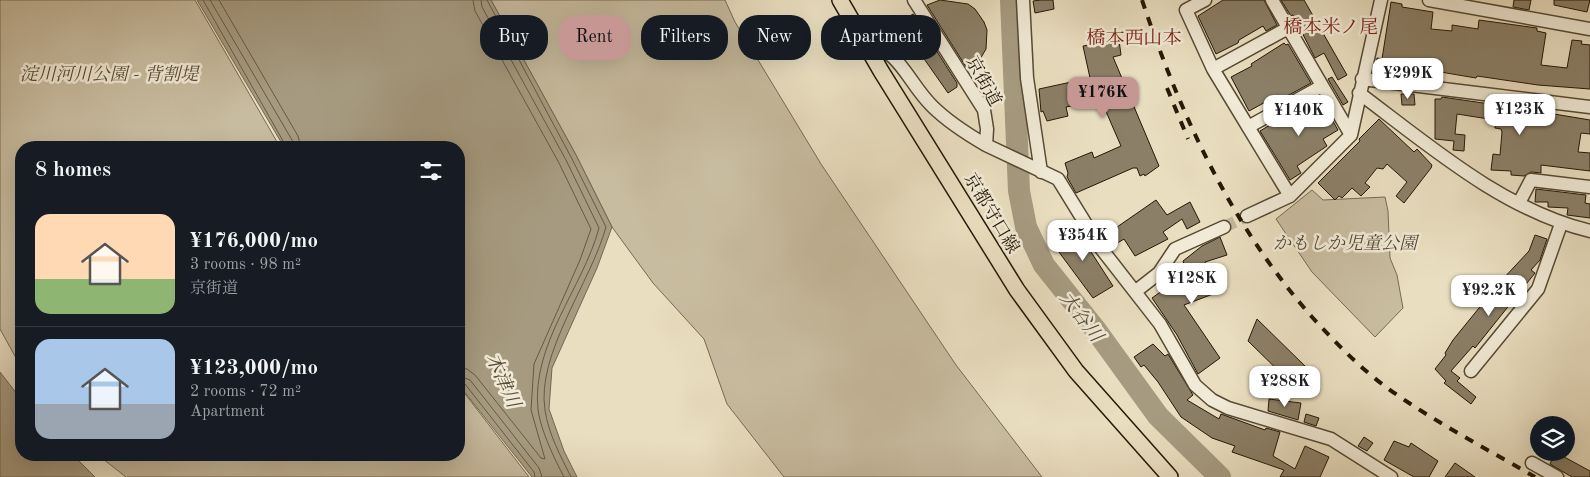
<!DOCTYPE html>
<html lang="en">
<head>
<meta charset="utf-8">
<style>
	:root { --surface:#171b24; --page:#242831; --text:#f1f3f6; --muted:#9ea1a6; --line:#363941; --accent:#c59692 }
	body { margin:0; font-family:"Old Standard TT","Noto Serif JP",serif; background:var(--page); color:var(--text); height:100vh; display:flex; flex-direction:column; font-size:19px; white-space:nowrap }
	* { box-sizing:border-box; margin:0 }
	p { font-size:16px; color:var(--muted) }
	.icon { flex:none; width:28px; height:28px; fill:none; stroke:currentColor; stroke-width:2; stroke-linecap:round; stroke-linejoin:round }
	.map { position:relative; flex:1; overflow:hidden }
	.side { position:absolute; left:15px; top:141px; width:450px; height:320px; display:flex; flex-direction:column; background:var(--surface); border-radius:20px; box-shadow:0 5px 20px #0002 }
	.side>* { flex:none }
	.guide { position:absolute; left:480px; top:15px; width:475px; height:45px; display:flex; gap:10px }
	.fabs { position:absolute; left:1530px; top:416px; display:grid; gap:10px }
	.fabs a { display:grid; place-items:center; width:45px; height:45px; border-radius:50%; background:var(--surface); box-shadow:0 5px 20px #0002; font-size:25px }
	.price { position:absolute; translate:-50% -42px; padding:0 11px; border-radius:10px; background:#fff; color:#222; font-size:16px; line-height:32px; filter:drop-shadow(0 1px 2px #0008) }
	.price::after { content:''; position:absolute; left:50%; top:30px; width:15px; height:11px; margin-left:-8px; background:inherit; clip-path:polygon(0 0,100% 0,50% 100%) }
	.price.active { background:var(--accent); color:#111 }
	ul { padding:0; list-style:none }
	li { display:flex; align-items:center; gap:15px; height:125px; padding:0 20px }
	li+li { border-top:1px solid var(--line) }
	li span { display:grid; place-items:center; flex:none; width:140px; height:100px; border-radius:15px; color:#555 }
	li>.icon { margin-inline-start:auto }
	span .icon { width:60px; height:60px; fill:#fffc; stroke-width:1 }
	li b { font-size:21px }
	h2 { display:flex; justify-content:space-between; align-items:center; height:60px; padding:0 20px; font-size:21px }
	.tag { padding:0 18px; border-radius:20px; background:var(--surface); box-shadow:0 5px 20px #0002; font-size:18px; line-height:45px }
	.tag.active { background:var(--accent); color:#111 }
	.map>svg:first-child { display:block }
</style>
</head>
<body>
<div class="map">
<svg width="1590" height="477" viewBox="0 0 1590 477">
	<rect width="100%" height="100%" fill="#e9dec0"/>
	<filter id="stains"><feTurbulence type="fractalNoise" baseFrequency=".004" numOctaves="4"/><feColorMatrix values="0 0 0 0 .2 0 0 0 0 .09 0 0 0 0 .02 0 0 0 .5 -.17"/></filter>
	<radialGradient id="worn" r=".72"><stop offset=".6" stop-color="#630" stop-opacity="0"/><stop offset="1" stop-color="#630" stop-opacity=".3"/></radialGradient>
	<path fill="#c8bca0" stroke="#766a53" d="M0,0h195l85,147 -259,1v219l-21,-38z
		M491,0h234l10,22 86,142 135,201 86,112h-258l-57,-73 -23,-65 -51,-56 -41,-56 -36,-72z
		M1312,190l11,10 62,-3 3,14 2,47 7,17 6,33 -28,29 -63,-65 -36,-53z
		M459,386l70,91h-403l-28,-22h361z"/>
	<path fill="#a69b81" stroke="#726750" d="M197,0h294l85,155 36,72 -15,41 -45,100 -3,41 15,42 13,26h-45l-73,-92v-237l-175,-1z
		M0,372l21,27v56h52l22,22h-95z"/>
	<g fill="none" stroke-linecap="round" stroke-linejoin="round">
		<path stroke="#665a44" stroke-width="1" d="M203,0l84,148
			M210,0l82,140 2,8
			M219,0l79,136 3,12
			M481,0l1,7 84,153 33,68c-16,60 -68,116 -61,182 3,21 16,48 26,67
			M487,0l84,157 35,70c-15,55 -70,127 -61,183 3,23 16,47 26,67
			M459,368l8,1 8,6 66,83 4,1 -14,-49 3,-46 46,-104 11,-31 -32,-66 -84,-152 -2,-11
			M459,376l11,4 69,88 3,9
			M459,382l6,2 69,88 1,5"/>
		<path stroke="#a69b81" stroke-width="22" d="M1011,0l8,191 7,36 18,38 51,64 63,87 62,61"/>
	</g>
	<path fill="#8b7f67" stroke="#251806" d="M940,0l28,4 7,5 9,13 3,8 -1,19 -7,12 -11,9 -41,-65z
		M1041,0h12l1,9 -19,4 -2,-12z
		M1223,0h41l13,25 -11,6 -3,-5 -24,14 -1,3 -22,11 -18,-38z
		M1281,0h23l43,75 -9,5 -14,-27 -9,5 -22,-43 -2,1z
		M1514,0h17l-2,10 -16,-3z
		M1554,0h36l-3,12 -33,-7z
		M1391,2l11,2v3l31,5 -2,17 21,2v-6l26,4 1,-9 58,8v3l9,2 -5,32 26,3 5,-28 10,1 -1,3 9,1v44l-52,-4 -61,-9 -1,2 -59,-10 -1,5 -16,-2v3l-25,-4 2,-12 5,1z
		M913,14l44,69v4l-9,6 -49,-70z
		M1119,40l2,15 -8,2 46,109 -14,10 -1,-2 -4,2 -3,-8h-4l-57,25 -9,-16 1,-4 -3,-10 27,-11 2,6 27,-12 -20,-46 -35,7 2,9 -21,5 -4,-10 -2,1 -2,-23 51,-11 -7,-32z
		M1284,43l2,2 2,-1 23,39 -37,20 -3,-4 -22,12 -18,-34 21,-11 -1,-2z
		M1332,77l16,25 -5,3 -15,-26z
		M1401,94h13l1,11h-13z
		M1319,97l19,33 -15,9 4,7 -30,20 4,7 -11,7 -30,-49 28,-17 3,5 21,-13 -2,-4z
		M1442,97l48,7v4l44,1 -1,6 21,1v-2l36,6v14l-9,-1 -3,19 12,1v18l-49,-6v8l-10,-1 -7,4 -13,-1v-4l-20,-1 2,-16 7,1 2,-23 -1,-3 -6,-1v-8l-38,-6 -2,20 10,1 -1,16 -11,-1 1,-9 -19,-2v-40h6z
		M1379,119l35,33 3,-3 15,16 -1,3 -27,35 -8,-7 11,-14 -20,-18 -4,5 -6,-1 -12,15 5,4 -9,9 -9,-8 -10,10 -3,-2 -4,4 -17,-17 42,-42 -1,-2z
		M1536,189l50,6 -1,8 5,1v14l-23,-3 1,-7 -20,-1v-5h-13z
		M1156,200l11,15 23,-13 10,20 -13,7 -5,-10 -19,13 5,7 -33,17 -11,-17 -10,6 -7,-11z
		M1073,224l40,62 -20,12 -40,-54 9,-6 -2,-4z
		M1535,235l12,4 -7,21 -9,10 4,3 -60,75 -2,-2 -22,25 9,7 -3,3 19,16 -5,7 -27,-21 2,-2 -11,-12 11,-14 -1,-2 8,-13 48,-59 28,-30z
		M1220,237l7,18 -22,7 2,6 -3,3 9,23 -29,11 36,53 -22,16 -21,-39 -25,-37 14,-10 2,2 20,-14 -5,-15 19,-15z
		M1257,319l50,49 -15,16 -44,-43z
		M1153,344l12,12 3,-2 25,41 -6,5 32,19 2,-5 44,16 1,-2 14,4 -7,24 22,13 10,-23 24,11 -9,20h-40l4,-7 -52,-18 3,-6 -23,-8 -31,-21 -23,-35 -14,-17 -3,2 -7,-10z
		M1269,399l32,4 -3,17 -30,-9z
		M1306,414l13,4 -3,8 -12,-4z
		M1364,437l9,6 -6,8 -9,-5z
		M1394,441l15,6 2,-4 27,18 -9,16h-15l-30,-17z
		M1555,452l35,19v6h-18l-22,-13z
		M1455,463l20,14h-30z"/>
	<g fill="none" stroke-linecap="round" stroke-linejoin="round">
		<path stroke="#c2b69b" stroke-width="12" stroke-dasharray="12 6" stroke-linecap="butt" d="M1224,227l23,-11"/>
		<g stroke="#564a34" stroke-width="15">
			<path id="minor" d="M914,0l70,110 3,19 -1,16 72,34 42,68 60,77 35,61 17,15 16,8 103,31 60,38
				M1023,0l4,78 14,94
				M1205,0l-19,10 27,59 77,127
				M1272,0l79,135
				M1429,0l161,29
				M864,41c38,11 43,40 68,65 16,16 35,28 54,39
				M1213,69l75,-41
				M1362,79l228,28
				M1359,93c71,53 144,117 231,138
				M1248,127l74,-41
				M1519,203l12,-23 59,7
				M1247,216l43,-20 61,-61 30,-135
				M1136,291l23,-18 16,-24 49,-22
				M1471,371l67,-82 23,-65
				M1532,463l25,14"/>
		</g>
		<g stroke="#251806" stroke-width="18">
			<path id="major" d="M840,0l41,71 136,219 59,81 94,106"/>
		</g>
		<use href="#minor" stroke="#f1ead6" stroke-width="12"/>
		<use href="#major" stroke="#e9dec0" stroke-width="15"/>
		<path stroke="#251806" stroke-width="4" stroke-dasharray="9 9" stroke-linecap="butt" d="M1142,0c39,116 89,225 170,317 23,25 47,50 74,70 45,33 101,62 149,90
			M1167,88l21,51"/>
	</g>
	<g text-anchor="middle" stroke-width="5" stroke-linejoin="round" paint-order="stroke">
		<g font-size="18" font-style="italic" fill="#564934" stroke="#f1ead6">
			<text x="109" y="80">淀川河川公園 - 背割堤</text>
			<text x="1345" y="249">かもしか児童公園</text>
		</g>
		<g font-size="18" fill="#251806" stroke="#f1ead6">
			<text transform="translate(984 81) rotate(61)" y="6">京街道</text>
			<text transform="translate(992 213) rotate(59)" y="6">京都守口線</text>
		</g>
		<g font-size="19" fill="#7a1f14" stroke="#f1ead6">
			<text x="1331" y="33">橋本米ノ尾</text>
			<text x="1134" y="44">橋本西山本</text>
		</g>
		<g font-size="19" font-style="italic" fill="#594c37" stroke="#f1ead6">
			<text transform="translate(1082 316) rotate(53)" y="7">大谷川</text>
			<text transform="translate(504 380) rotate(66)" y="7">木津川</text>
		</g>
	</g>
	<rect width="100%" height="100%" filter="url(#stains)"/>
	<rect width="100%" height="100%" fill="url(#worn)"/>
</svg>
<div class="fabs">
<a><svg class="icon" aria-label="layers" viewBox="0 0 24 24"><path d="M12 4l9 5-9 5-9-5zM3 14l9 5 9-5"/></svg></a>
</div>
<b class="price" style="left:1408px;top:100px">¥299K</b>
<b class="price active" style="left:1103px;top:119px">¥176K</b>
<b class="price" style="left:1520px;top:136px">¥123K</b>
<b class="price" style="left:1299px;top:137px">¥140K</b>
<b class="price" style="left:1083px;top:262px">¥354K</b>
<b class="price" style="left:1192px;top:305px">¥128K</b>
<b class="price" style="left:1489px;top:317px">¥92.2K</b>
<b class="price" style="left:1285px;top:408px">¥288K</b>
<div class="guide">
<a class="tag">Buy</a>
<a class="tag active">Rent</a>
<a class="tag">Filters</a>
<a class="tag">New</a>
<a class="tag">Apartment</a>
</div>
<section class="side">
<h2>8 homes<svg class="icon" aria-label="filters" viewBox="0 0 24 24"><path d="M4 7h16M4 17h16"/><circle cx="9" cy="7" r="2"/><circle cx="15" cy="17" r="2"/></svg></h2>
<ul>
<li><span style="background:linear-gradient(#ffd9b3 65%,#8fb573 0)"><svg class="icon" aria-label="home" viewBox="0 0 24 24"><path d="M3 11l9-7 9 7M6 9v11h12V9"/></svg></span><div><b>¥176,000/mo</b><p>3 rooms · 98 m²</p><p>京街道</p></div></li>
<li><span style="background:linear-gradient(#a9c7e8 65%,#9aa5b1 0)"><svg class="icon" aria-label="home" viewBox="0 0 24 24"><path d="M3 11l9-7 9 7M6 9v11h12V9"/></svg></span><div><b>¥123,000/mo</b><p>2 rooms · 72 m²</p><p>Apartment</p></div></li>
</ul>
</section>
</div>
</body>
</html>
